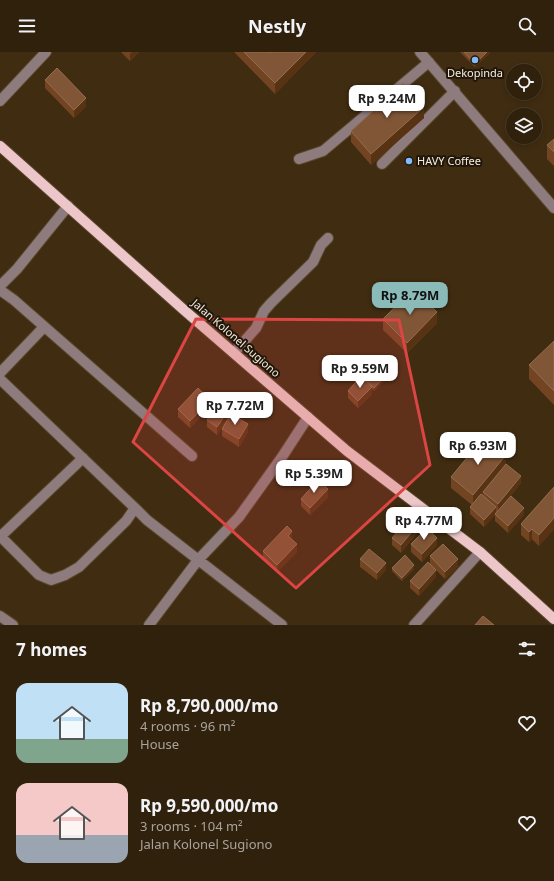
<!DOCTYPE html>
<html lang="en">
<head>
<meta charset="utf-8">
<style>
	:root { --surface:#30210d; --page:#382916; --text:#f1f3f6; --muted:#a8a39d; --line:#4b3e2e; --accent:#8bbbb9 }
	body { margin:0; font-family:"Noto Sans",sans-serif; background:var(--page); color:var(--text); height:100vh; display:flex; flex-direction:column; font-size:15px; white-space:nowrap }
	* { box-sizing:border-box; margin:0 }
	p { font-size:13px; color:var(--muted) }
	.icon { flex:none; width:22px; height:22px; fill:none; stroke:currentColor; stroke-width:2; stroke-linecap:round; stroke-linejoin:round }
	.map { position:relative; height:573px; overflow:hidden }
	.drawer { display:flex; flex-direction:column; background:var(--surface); flex:1 }
	.drawer>* { flex:none }
	.fabs { position:absolute; left:506px; top:12px; display:grid; gap:8px }
	.fabs a { display:grid; place-items:center; width:36px; height:36px; border-radius:50%; background:var(--surface); box-shadow:0 2px 6px #0003,0 0 0 1px var(--line); font-size:20px }
	.price { position:absolute; translate:-50% -34px; padding:0 9px; border-radius:8px; background:#fff; color:#222; font-size:13px; line-height:26px; filter:drop-shadow(0 1px 2px #0008) }
	.price::after { content:''; position:absolute; left:50%; top:24px; width:12px; height:9px; margin-left:-6px; background:inherit; clip-path:polygon(0 0,100% 0,50% 100%) }
	.price.selected { background:var(--accent); color:#111 }
	ul { padding:0; list-style:none }
	li { display:flex; align-items:center; gap:12px; height:100px; padding:0 16px }
	li span { display:grid; place-items:center; flex:none; width:112px; height:80px; border-radius:12px; color:#555 }
	li>.icon { margin-inline-start:auto }
	span .icon { width:48px; height:48px; fill:#fffc; stroke-width:1 }
	li b { font-size:17px }
	h2 { display:flex; justify-content:space-between; align-items:center; height:48px; padding:0 16px; font-size:17px }
	header { display:flex; justify-content:space-between; align-items:center; height:52px; padding:0 16px; background:var(--surface); font-size:18px; font-weight:700 }
	.map>svg:first-child { display:block }
</style>
</head>
<body>
<header><svg class="icon" aria-label="menu" viewBox="0 0 24 24"><path d="M4 6h16M4 12h16M4 18h16"/></svg>Nestly<svg class="icon" aria-label="search" viewBox="0 0 24 24"><circle cx="10" cy="10" r="6"/><path d="M15 15l6 6"/></svg></header>
<div class="map">
<svg width="554" height="573" viewBox="0 0 554 573">
	<rect width="100%" height="100%" fill="#402c11"/>
	<g fill="none" stroke-linecap="round" stroke-linejoin="round">
		<g stroke="#5a472d" stroke-width="12">
			<path id="minor" d="M420,0l134,156
				M0,49l46,-49
				M299,107l24,-8 106,-89
				M382,112l73,-73
				M0,234l17,-17 51,-63
				M0,238l14,10 178,156
				M234,301l22,-25 8,-17 7,-8 42,-41 8,-17 7,-7
				M0,321l44,-46
				M0,327l135,129
				M0,484l39,39 12,5 14,-5 14,-8 47,-46 9,-13 12,12 135,105
				M0,485l83,-79
				M0,564l13,9
				M149,573l49,-65 41,-43 43,-60 26,-40
				M414,573l66,-73"/>
		</g>
		<g stroke="#5a472d" stroke-width="12">
			<path id="major" d="M0,94l184,164 163,141 133,101 74,67"/>
		</g>
		<use href="#minor" stroke="#8e7b7d" stroke-width="10"/>
		<use href="#major" stroke="#ecc6c9" stroke-width="10"/>
	</g>
	<path fill="#724422" d="M121,0h18l-9,9z
		M234,0h34l2,1 46,-1 -41,42z
		M460,0h30v1l-15,14z
		M45,28l41,26 -12,12 -29,-30z
		M424,66l-53,47 -20,-23v-11z
		M554,87v27l-7,-7v-14z
		M383,267l54,4 -30,30 -24,-23z
		M554,289v64l-25,-26v-14z
		M364,325l20,4 -10,10 -2,-2v5l-14,14 -10,-10v-7l16,-12z
		M210,355l-20,21 -12,-11v-8z
		M230,362l18,18 -9,15 -17,-11v-7l5,-9 -10,15 -10,-8v-7z
		M506,412l15,19 -15,19 18,13 -16,18 -13,-12v-6l-11,12 -14,-13v-7l2,-2 -21,-17v-11z
		M554,435v42l-15,17 -7,-7 -3,3 -8,-7v-11z
		M328,445l-18,18 -9,-9v-7z
		M420,477l-19,24 -9,-8v-7z
		M292,487l5,13 -20,20 -14,-14v-7z
		M411,492l26,1 -15,17 -11,-10z
		M430,504l28,10 -13,13 -15,-15z
		M360,507l26,11 -9,10 -17,-13z
		M392,516l22,1 -12,12 -10,-10z
		M436,525l-17,19 -9,-8v-7z"/>
	<path fill="#583313" d="M132,0h7l-9,9v-7z
		M306,0h10l-41,42v-11z
		M487,0h3v1l-15,14v-3z
		M86,46v8l-12,12v-8z
		M424,55v11l-53,47v-11z
		M437,260v11l-30,30v-10z
		M384,326v3l-10,10v-3z
		M372,335v7l-14,14v-7z
		M210,348v7l-20,21v-7z
		M230,356v7l-13,20v-8z
		M248,372v8l-9,15v-8z
		M506,403v11l-23,26v1l-10,13v-11z
		M521,424v7l-23,29v-8z
		M328,437v8l-18,18v-7z
		M496,455v7l-12,13v-7z
		M524,456v7l-16,18v-7z
		M554,466v11l-15,17v-11z
		M420,470v7l-19,24v-8z
		M532,477v10l-3,3v-10z
		M292,479v8l-4,4v-7z
		M437,486v7l-15,17v-8z
		M297,492v8l-20,20v-7z
		M458,507v7l-13,13v-7z
		M386,511v7l-9,10v-7z
		M414,513v4l-12,12v-3z
		M436,518v7l-17,19v-7z"/>
	<path fill="#815636" stroke="#946d50" d="M244,0h24l2,1 1,-1h35l-31,31z
		M464,0h23l-12,12z
		M57,16l29,30 -12,12 -29,-30z
		M403,32l21,23 -53,47 -20,-23z
		M554,87v13l-7,-7z
		M413,237l24,23 -30,31 -24,-24z
		M554,289v50l-25,-26z
		M373,316l11,10 -10,10 -10,-11z
		M361,324l11,11 -14,14 -10,-10z
		M198,336l12,12 -20,21 -12,-12z
		M220,349l10,7 -13,19 -10,-7z
		M231,362l17,10 -9,15 -17,-10z
		M484,385l22,18 -33,40 -22,-18z
		M506,412l15,12 -23,28 -15,-12z
		M318,428l10,9 -18,19 -9,-9z
		M554,435v31l-15,17 -7,-6 -3,3 -8,-8z
		M481,442l15,13 -12,13 -14,-13z
		M511,444l13,12 -16,18 -13,-12z
		M411,463l9,7 -19,23 -9,-7z
		M287,474l5,5 -4,5 9,8 -20,21 -14,-14z
		M427,476l10,10 -15,16 -11,-10z
		M443,492l15,15 -13,13 -15,-16z
		M369,497l17,14 -9,10 -17,-14z
		M405,503l9,10 -12,13 -10,-10z
		M428,510l8,8 -17,19 -9,-8z
		M483,564l11,9h-19z"/>
	<path fill="#db4543" fill-opacity="0.2" stroke="#db4543" stroke-width="3" stroke-linejoin="round" d="M196,267l203,1 31,145 -134,123 -163,-146z"/>
	<g fill="#84bcfb" stroke="#20170b" stroke-width="1.5">
		<circle cx="475" cy="8" r="4"/>
		<circle cx="409" cy="109" r="4"/>
	</g>
	<g text-anchor="middle" stroke-width="4" stroke-linejoin="round" paint-order="stroke">
		<g font-size="11" fill="#f9ecdc" stroke="#20170b">
			<text x="475" y="25">Dekopinda</text>
			<text x="417" y="113" text-anchor="start">HAVY Coffee</text>
		</g>
		<g font-size="11" fill="#f9ecdc" stroke="#20170b">
			<text transform="translate(236 286) rotate(41)" y="4">Jalan Kolonel Sugiono</text>
		</g>
	</g>
</svg>
<div class="fabs">
<a><svg class="icon" aria-label="locate" viewBox="0 0 24 24"><circle cx="12" cy="12" r="6"/><path d="M12 2v4M12 18v4M2 12h4M18 12h4"/></svg></a>
<a><svg class="icon" aria-label="layers" viewBox="0 0 24 24"><path d="M12 4l9 5-9 5-9-5zM3 14l9 5 9-5"/></svg></a>
</div>
<b class="price" style="left:387px;top:67px">Rp 9.24M</b>
<b class="price selected" style="left:410px;top:264px">Rp 8.79M</b>
<b class="price" style="left:360px;top:337px">Rp 9.59M</b>
<b class="price" style="left:235px;top:374px">Rp 7.72M</b>
<b class="price" style="left:478px;top:414px">Rp 6.93M</b>
<b class="price" style="left:314px;top:442px">Rp 5.39M</b>
<b class="price" style="left:424px;top:489px">Rp 4.77M</b>
</div>
<section class="drawer">
<h2>7 homes<svg class="icon" aria-label="filters" viewBox="0 0 24 24"><path d="M4 7h16M4 17h16"/><circle cx="9" cy="7" r="2"/><circle cx="15" cy="17" r="2"/></svg></h2>
<ul>
<li><span style="background:linear-gradient(#bfe0f5 70%,#7fa58c 0)"><svg class="icon" aria-label="home" viewBox="0 0 24 24"><path d="M3 11l9-7 9 7M6 9v11h12V9"/></svg></span><div><b>Rp 8,790,000/mo</b><p>4 rooms · 96 m²</p><p>House</p></div><svg class="icon" aria-label="heart" viewBox="0 0 24 24"><path d="M12 20l-8-8c-3-5 5-10 8-4 3-6 11-1 8 4z"/></svg></li>
<li><span style="background:linear-gradient(#f6c9c9 65%,#9aa5b1 0)"><svg class="icon" aria-label="home" viewBox="0 0 24 24"><path d="M3 11l9-7 9 7M6 9v11h12V9"/></svg></span><div><b>Rp 9,590,000/mo</b><p>3 rooms · 104 m²</p><p>Jalan Kolonel Sugiono</p></div><svg class="icon" aria-label="heart" viewBox="0 0 24 24"><path d="M12 20l-8-8c-3-5 5-10 8-4 3-6 11-1 8 4z"/></svg></li>
</ul>
</section>
</body>
</html>
